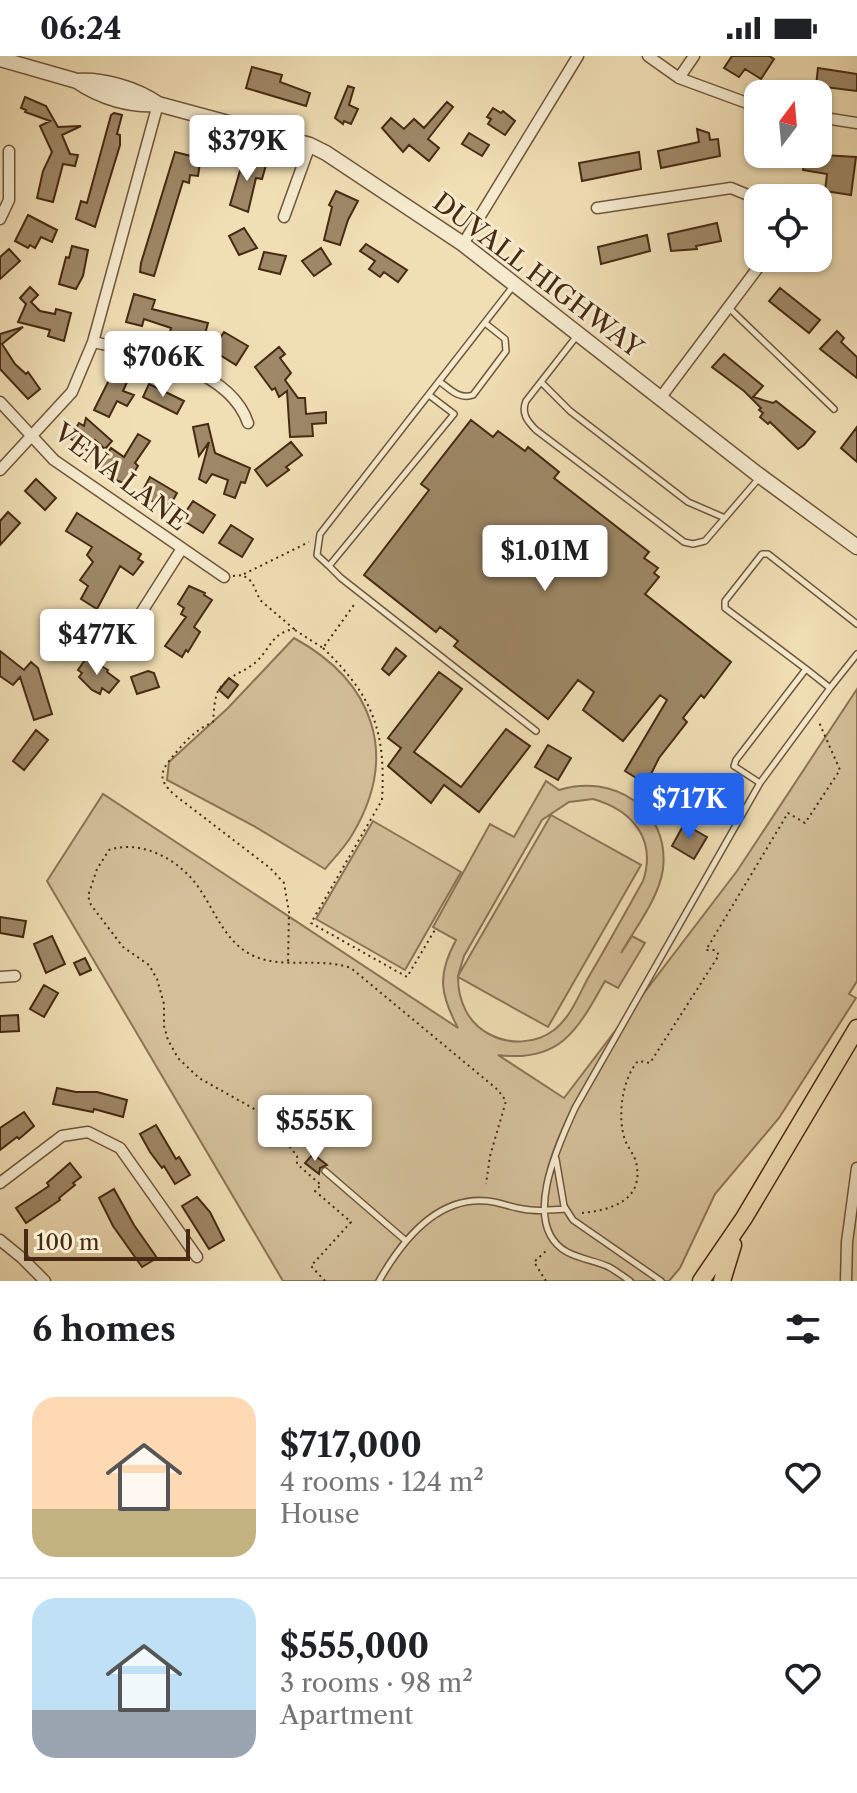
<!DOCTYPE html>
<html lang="en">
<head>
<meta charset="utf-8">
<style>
	:root { --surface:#fff; --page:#f6f6f6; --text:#202124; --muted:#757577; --line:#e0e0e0; --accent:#2563eb }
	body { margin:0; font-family:"Libre Caslon Text",serif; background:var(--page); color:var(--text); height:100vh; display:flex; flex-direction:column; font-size:30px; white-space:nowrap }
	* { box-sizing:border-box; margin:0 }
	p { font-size:26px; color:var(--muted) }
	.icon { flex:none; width:44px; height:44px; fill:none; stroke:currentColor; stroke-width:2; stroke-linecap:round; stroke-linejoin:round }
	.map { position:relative; height:1225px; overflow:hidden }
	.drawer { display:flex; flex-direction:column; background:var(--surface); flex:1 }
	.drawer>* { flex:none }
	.needle { width:52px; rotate:16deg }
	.tools { position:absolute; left:744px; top:24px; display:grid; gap:16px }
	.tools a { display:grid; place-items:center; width:88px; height:88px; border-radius:16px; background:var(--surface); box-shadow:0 2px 6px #0004; font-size:40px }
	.scale { position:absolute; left:24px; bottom:20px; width:166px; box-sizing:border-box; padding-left:8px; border:4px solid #462a13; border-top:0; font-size:22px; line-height:28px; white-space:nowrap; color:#462a13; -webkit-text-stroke:6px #f5eace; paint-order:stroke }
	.price { position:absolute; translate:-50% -68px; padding:0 18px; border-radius:8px; background:#fff; color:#222; font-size:26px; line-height:52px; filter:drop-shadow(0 2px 4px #0008) }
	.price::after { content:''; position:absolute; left:50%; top:48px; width:24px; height:18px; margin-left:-12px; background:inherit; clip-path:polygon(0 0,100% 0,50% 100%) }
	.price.current { background:var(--accent); color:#fff }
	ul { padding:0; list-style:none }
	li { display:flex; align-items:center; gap:24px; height:200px; padding:0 32px }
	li+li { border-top:2px solid var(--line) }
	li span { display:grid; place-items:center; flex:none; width:224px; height:160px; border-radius:24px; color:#555 }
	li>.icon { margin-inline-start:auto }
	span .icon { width:96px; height:96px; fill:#fffc; stroke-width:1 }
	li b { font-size:34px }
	h2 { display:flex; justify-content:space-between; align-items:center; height:96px; padding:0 32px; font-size:34px }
	.status { display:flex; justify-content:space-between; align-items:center; height:56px; padding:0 40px; background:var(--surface); direction:ltr }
	.status svg { height:22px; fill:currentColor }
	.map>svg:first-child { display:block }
</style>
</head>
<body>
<div class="status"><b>06:24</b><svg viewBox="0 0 49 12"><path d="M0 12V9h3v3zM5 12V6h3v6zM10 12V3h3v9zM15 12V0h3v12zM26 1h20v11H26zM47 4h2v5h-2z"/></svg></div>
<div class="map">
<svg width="857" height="1225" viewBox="0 0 857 1225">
	<rect width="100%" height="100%" fill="#f0deb4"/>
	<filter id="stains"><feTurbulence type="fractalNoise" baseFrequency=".0025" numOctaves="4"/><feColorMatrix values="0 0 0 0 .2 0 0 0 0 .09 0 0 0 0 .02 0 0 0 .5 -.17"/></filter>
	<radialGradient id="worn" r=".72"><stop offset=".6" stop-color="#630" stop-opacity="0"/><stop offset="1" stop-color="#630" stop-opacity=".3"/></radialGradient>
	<path fill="#d3bf99" stroke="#8c7456" stroke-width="2" fill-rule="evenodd" d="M294,582c80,44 106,117 58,197 -7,12 -18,23 -27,34l-71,-43 -87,-46 2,-18 59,-54z
		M857,633v292l-8,13 7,4 -77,120 -64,76 -35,74 -11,13h-386l-236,-400 56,-87 355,234c-18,-34 -21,-53 -2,-88l-23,-13 57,-103 24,13 32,-56 13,9c53,-17 111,18 104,79 -4,29 -27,58 -42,84l11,-17 13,7 -27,45 -13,-7c-27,48 -44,82 -107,74l66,43 173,-227zM593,743c39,11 64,40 50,82 -18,32 -36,65 -55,97 -9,17 -18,40 -34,52 -18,14 -45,15 -65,4 -21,-11 -31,-33 -31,-57l90,50 93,-162 -90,-50 -93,161 6,-20 78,-136 27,-18z
		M373,765l88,51 -56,98 -89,-51z"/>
	<path fill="#9e8867" stroke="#462a13" stroke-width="2" d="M732,0h37l5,3 -13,20 -16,-10 -6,8 -15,-9z
		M252,11l30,8 -2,7 30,11 -4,13 -60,-18z
		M818,12l39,6v17l-41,-5z
		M348,30l6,2 -5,17 9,4 -7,15 -7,-3 -1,3 -8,-6z
		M25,41l21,9 12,21 23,-1 -19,9 8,19 8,1 -3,11 -12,-2 -10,38 -16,-4 6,-27 9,-19 -12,-26 10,-5 -25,-9 1,-2 -5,-2z
		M447,46l6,5 -25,32 11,9 -10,13 -20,-16 -6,7 -21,-24 9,-10 13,11 10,-10 10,9z
		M493,52l8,5 2,-2 12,10 -10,14 -17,-11 3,-5 -4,-2z
		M114,57l8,2 -5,19 3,1v10l-25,82 -19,-8 5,-18 6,2 24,-88z
		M697,73l12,4 1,7 8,-1 2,17 -59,12 -3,-17 41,-9z
		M469,77l20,12 -7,11 -20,-12z
		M175,96l20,5 -1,4 6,2 -2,13 -8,-1 -1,8 -6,-2 -29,95 -14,-4 1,-9z
		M639,96l2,17 -59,12 -3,-18z
		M806,98l50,3 -5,38 -26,-4 2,-17 -24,-4z
		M244,101l22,8 -4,14 -6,-1 -8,34 -18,-7z
		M336,135l22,10 -10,19 -8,25 -16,-5 8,-33 -3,-2z
		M28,159l29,15 -5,12 -11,-5 -6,11 -5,-3 -2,3 -13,-7z
		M717,167l4,18 -25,5 1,3 -26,2 -3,-17z
		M244,172l13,20 -18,7 -10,-19z
		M647,179l3,16 -49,13 -3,-17z
		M366,188l41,26 -9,12 -14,-10 -4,5 -11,-8 6,-8 -15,-10z
		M72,190l16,4 -5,26 -7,13 -17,-5 7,-27 3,1z
		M321,192l10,16 -17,12 -12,-15z
		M9,193l11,12 -20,18v-22z
		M264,196l22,4 -6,18 -21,-5z
		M30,231l8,8 -7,7 9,9 15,3 1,-5 15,4 -7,28 -16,-5 2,-6 -32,-8 8,-18 -6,-6z
		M780,232l40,32 -11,13 -40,-32z
		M134,238l21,6 -3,9 56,14 -6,22 -26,-5 -7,-4 2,-8 -27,-9 -2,7 -16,-4z
		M23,271l-21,17 13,20 11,10 2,-2 12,17 -12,10 -28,-30v-35z
		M837,275l7,7 -3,4 16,15v21l-37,-29z
		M224,276l24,14 -12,19 -24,-15z
		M279,291l6,7 -5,4 11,15 -6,7 13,18h7l1,16 20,-2v11l-14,1 1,12 -23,1 -3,-46 -8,6 -4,-9 -3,2 -17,-23z
		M724,298l39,32 -10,11 20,6 3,-2 39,31 -11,13 -6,4 -28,-27 -2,2 -8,-7 3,-4 -4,-3 2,-2 -17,-17 -32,-24z
		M113,316l15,8 -5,11 11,4 -7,11 -10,-5 -8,16 -15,-7z
		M149,328l35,17 -7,13 -34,-17z
		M86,362l26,23 -7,8 -10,-9 -9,11 -16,-13 9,-15 5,3z
		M471,364l22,17 5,-6 27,20 3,-4 31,25 -5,6 95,74 -5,6 14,10 -4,5 5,4 -14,17 86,68 -27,36 -3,-3 -18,23 4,4 -28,36 -13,26 -21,-13 42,-71 -7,-5 -37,46 -40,-31 11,-18 -16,-12 -30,39 -94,-73 4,-5 -18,-14 -4,5 -72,-57 65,-85 -8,-6z
		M208,368l7,29 35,15 -5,15 -4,-1 -6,16 -11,-4 4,-14 -16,-6 -6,9 -7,-4 10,-37 -10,14 -6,-29z
		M857,371v35l-16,-14z
		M138,378l12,7 -15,22 3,3 -11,18 -9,-3 -19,-15 12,-18 13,9z
		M291,386l11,13 -16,12 3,3 -22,16 -12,-16z
		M150,421l27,16 -10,18 -26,-17z
		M36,423l20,19 -11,12 -20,-19z
		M193,445l22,14 -12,18 -22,-14z
		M8,456l12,11 -20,22v-24z
		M77,457l64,41 -3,5 5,3 -10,13 -13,-9 -23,43 -16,-10 7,-13 -8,-6 13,-18 -6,-7 5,-8 -26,-16z
		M231,469l22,14 -11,18 -23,-14z
		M189,530l16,7 -1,2 8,5 -18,27 6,5 -12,20 -2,-2 -4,7 -17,-11 21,-29 -5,-3 3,-6 -6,-4z
		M61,564h25l2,19h-3v7h-21v-15h-3z
		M396,592l10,8 -17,19 -7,-6z
		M0,595l24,19 7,-8 7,6 14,46 -18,6 -14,-43 -7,8 -13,-9z
		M87,601l21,13 -1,2 12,9 -10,12 -7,-5 -2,6 -8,-4 -13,-13 3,-4 -4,-3z
		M148,615l6,2 5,14 -22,7 -6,-17z
		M439,616l23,17 -48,63 47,35 45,-58 24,17 -51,66 -35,-27 -13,18 -43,-37 13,-18 -13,-10z
		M229,622l9,7 -10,13 -9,-8z
		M36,674l12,10 -24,30 -11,-9z
		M548,689l23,13 -13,22 -23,-13z
		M684,768l23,13 -13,22 -22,-13z
		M0,861l26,4 -3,16 -23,-4z
		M52,880l13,28 -19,9 -12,-29z
		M85,902l6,12 -11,5 -6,-12z
		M44,929l14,8 -14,24 -14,-8z
		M18,959l1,16 -19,1v-16z
		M57,1032l19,4h21l30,8 -4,17 -29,-8 -1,3 -40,-8z
		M24,1056l10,14 -15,13 -2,-2 -17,13v-22z
		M156,1069l20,34 3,-2 11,18 -15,9 -11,-18 -2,2 -12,-16 -10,-18z
		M313,1098l14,11 -7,3 -1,6 -14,-11z
		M70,1107l11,14 -8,6 2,2 -16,13 1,2 -34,23 -10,-15 33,-22 -2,-3z
		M114,1133l20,36 23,33 -15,9 -29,-41 -14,-28z
		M197,1141l13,15 14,28 -15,9 -27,-43z"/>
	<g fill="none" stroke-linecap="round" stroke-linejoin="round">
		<g stroke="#70573b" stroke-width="8">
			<path id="service" d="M729,252l105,101
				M576,281l-50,64c-5,12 1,20 10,29l148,112 9,2 12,-3 55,-64
				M439,325c11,8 20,19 34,14l33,-44 -1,-12 -20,-16
				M541,326l29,29 118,91 37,16
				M429,339l25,19 -125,152 -12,-11 3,-21 194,-249
				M329,510l12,12 195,153
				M806,613l-81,-61v-7l37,-47h6l89,70
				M830,632l27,-34
				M556,1103l8,47 9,14 88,61
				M325,1115l81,70
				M379,1225c22,-39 57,-85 108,-80 12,1 23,6 36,8 14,3 28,1 43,0
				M630,1225c-7,-5 -14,-10 -21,-14 -13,-6 -29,-8 -42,-15 -47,-26 -9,-107 8,-144l185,-325 70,-95 -24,-19 -70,91 -2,6 26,17"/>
		</g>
		<g stroke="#70573b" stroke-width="13">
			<path id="minor" d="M648,0l31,22 79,29
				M679,22l15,-22
				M818,61l39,6
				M597,152l134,-20 17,7 10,10
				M284,161l26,-72
				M0,163l9,-19v-49
				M463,188l115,-188
				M93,286c50,11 136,25 155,81
				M661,341l99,-132 1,-7
				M0,346l54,58 170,117
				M0,414l72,-78 21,-50 65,-238
				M127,579l54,-85
				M0,921l15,-1
				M0,1127l62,-47 26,-4 32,16 77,109
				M0,1184l22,18 23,23
				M846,1225l1,-39 10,-74"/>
		</g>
		<g stroke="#70573b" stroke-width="17">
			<path id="tertiary" d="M0,3l77,22c26,-2 60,8 81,23
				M77,25c23,16 53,25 81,23l152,41 16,8 137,91 293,229 101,74"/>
		</g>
		<g stroke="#462a13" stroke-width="19">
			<path id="primary" d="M701,1225l43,-63 113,-190
				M722,1225l11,-36"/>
		</g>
		<path stroke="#462a13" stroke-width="2" stroke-dasharray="2 4" stroke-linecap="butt" d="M244,518l65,-32
			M233,520l10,-1 9,7 8,18 34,29c-22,4 -23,18 -36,31 -13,13 -30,14 -40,31 -4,9 -4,21 -5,31 -15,7 -24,15 -34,27 -16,19 -26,28 -3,47l94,72 14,15 5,29 -1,51
			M295,574l28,18 33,-46
			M323,592c50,48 63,83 59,152l-71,123 96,54 29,-49
			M582,1157c30,-3 63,-13 54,-51 -2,-8 -8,-14 -11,-22 -8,-23 -3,-61 13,-79l12,2 69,-108 -4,-5h-9l82,-137 17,10 35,-53 -22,-50
			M325,1225l-14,-15 40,-44 -36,-31 6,-6 -24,-21v-8l-32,-41 -66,-37 -21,-20 -10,-18 -4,-14v-22l-7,-25 -8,-14 -26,-18 -32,-42 -3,-9 9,-27 12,-19c29,-10 63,6 83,29 21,24 30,63 62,77 28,13 65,1 97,12l147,122 8,11 -16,55 -4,28
			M546,1225l-12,-19 13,-12"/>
		<use href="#service" stroke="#f5eace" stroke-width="5"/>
		<use href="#minor" stroke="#f5eace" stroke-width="10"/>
		<use href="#tertiary" stroke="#f5eace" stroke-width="14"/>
		<use href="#primary" stroke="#f0deb4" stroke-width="16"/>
	</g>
	<g text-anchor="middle" stroke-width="6" stroke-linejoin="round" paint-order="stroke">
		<g font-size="26" fill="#462a13" stroke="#f5eace">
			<text transform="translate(538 219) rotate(37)" y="9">DUVALL HIGHWAY</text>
			<text transform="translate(121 421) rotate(37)" y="9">VENA LANE</text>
		</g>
	</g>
	<rect width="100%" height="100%" filter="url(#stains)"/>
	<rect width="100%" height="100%" fill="url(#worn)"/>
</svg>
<div class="tools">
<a><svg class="needle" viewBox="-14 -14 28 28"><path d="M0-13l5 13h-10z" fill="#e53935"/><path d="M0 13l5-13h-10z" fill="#757577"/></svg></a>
<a><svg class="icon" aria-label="locate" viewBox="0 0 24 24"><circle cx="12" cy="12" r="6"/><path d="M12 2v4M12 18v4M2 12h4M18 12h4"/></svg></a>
</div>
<div class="scale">100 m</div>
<b class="price" style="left:247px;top:127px">$379K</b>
<b class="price" style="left:163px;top:343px">$706K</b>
<b class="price" style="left:545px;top:537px">$1.01M</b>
<b class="price" style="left:97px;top:621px">$477K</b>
<b class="price current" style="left:689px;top:785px">$717K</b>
<b class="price" style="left:315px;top:1107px">$555K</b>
</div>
<section class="drawer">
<h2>6 homes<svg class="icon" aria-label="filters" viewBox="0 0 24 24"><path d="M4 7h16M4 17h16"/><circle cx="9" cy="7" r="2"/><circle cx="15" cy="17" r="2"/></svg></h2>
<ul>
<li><span style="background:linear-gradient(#ffd9b3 70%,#c2b280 0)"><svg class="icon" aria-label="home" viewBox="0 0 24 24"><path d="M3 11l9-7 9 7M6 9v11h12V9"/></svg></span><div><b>$717,000</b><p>4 rooms · 124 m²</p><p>House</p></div><svg class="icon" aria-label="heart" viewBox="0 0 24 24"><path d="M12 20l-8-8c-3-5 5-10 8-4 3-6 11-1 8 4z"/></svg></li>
<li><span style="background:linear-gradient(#bfe0f5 70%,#9aa5b1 0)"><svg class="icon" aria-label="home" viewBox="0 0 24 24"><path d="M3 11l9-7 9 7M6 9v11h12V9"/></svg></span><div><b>$555,000</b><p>3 rooms · 98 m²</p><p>Apartment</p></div><svg class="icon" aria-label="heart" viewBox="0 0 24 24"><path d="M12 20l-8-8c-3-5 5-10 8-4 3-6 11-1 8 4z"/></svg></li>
</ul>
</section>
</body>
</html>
